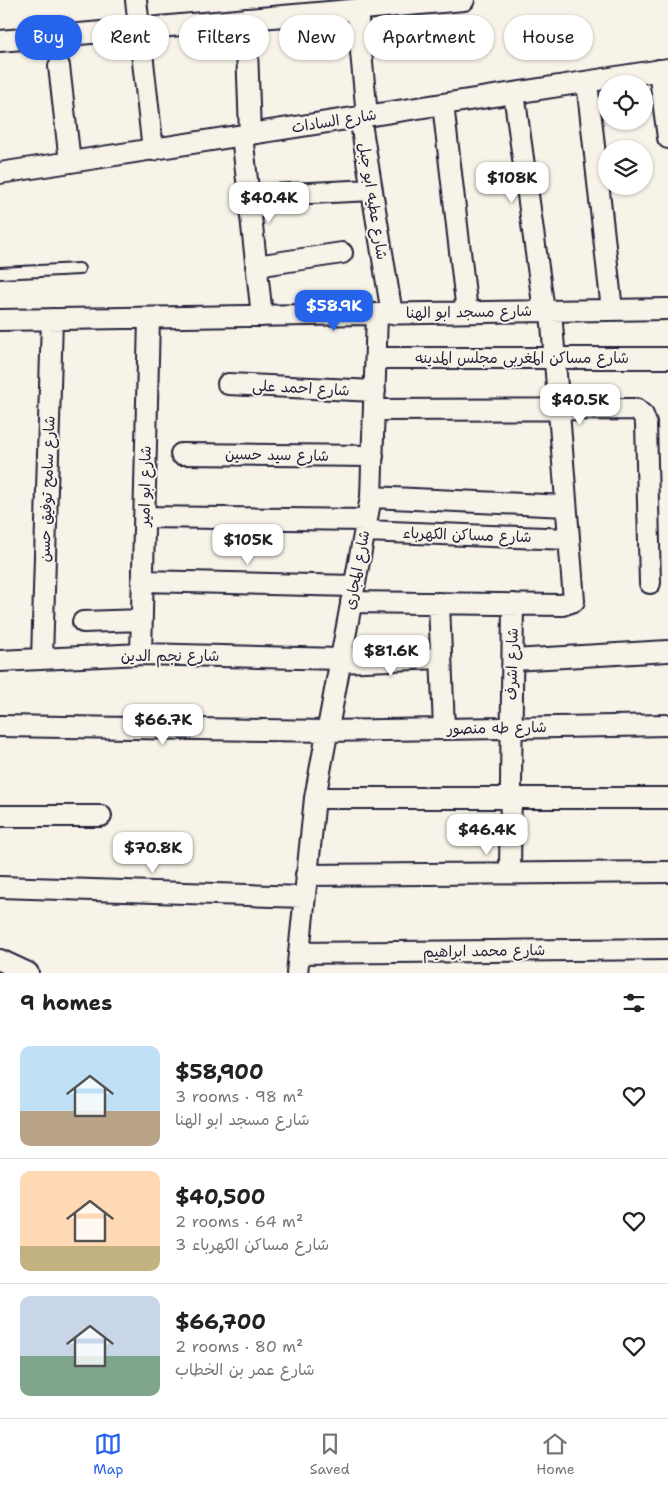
<!DOCTYPE html>
<html lang="en">
<head>
<meta charset="utf-8">
<style>
	:root { --surface:#fff; --page:#f6f6f6; --text:#222; --muted:#767676; --line:#e0e0e0; --accent:#2563eb }
	body { margin:0; font-family:"Shantell Sans","Playpen Sans Arabic",sans-serif; background:var(--page); color:var(--text); height:100vh; display:flex; flex-direction:column; font-size:19px; white-space:nowrap }
	* { box-sizing:border-box; margin:0 }
	p { font-size:16px; color:var(--muted) }
	.icon { flex:none; width:28px; height:28px; fill:none; stroke:currentColor; stroke-width:2; stroke-linecap:round; stroke-linejoin:round }
	.map { position:relative; height:973px; overflow:hidden }
	.side { display:flex; flex-direction:column; background:var(--surface); flex:1 }
	.side>* { flex:none }
	.guide { position:absolute; left:15px; top:15px; width:639px; height:45px; display:flex; gap:10px }
	.controls { position:absolute; left:598px; top:75px; display:grid; gap:10px }
	.controls a { display:grid; place-items:center; width:55px; height:55px; border-radius:50%; background:var(--surface); box-shadow:0 1px 4px #0004; font-size:25px }
	.price { position:absolute; translate:-50% -42px; padding:0 11px; border-radius:10px; background:#fff; color:#222; font-size:16px; line-height:32px; filter:drop-shadow(0 1px 2px #0008) }
	.price::after { content:''; position:absolute; left:50%; top:30px; width:15px; height:11px; margin-left:-8px; background:inherit; clip-path:polygon(0 0,100% 0,50% 100%) }
	.price.active { background:var(--accent); color:#fff }
	ul { padding:0; list-style:none }
	li { display:flex; align-items:center; gap:15px; height:125px; padding:0 20px }
	li+li { border-top:1px solid var(--line) }
	li span { display:grid; place-items:center; flex:none; width:140px; height:100px; border-radius:10px; color:#555 }
	li>.icon { margin-inline-start:auto }
	span .icon { width:60px; height:60px; fill:#fffc; stroke-width:1 }
	li b { font-size:21px }
	h2 { display:flex; justify-content:space-between; align-items:center; height:60px; padding:0 20px; font-size:21px }
	.chip { padding:0 18px; border-radius:22px; background:var(--surface); box-shadow:0 1px 4px #0004; font-size:18px; line-height:45px }
	.chip.active { background:var(--accent); color:#fff }
	.dock { display:flex; justify-content:space-around; align-items:center; height:70px; border-top:1px solid var(--line); background:var(--surface); font-size:14px; color:var(--muted) }
	.dock a { display:grid; justify-items:center; gap:2px }
	.dock .active { color:var(--accent) }
	.map>svg:first-child { display:block }
</style>
</head>
<body>
<div class="map">
<svg width="668" height="973" viewBox="0 0 668 973">
	<rect width="100%" height="100%" fill="#f7f3e8"/>
	<filter id="ink" filterUnits="userSpaceOnUse"><feTurbulence type="fractalNoise" baseFrequency=".02" numOctaves="2"/><feDisplacementMap in="SourceGraphic" scale="10" xChannelSelector="R" yChannelSelector="G"/><feConvolveMatrix kernelMatrix="1 2 1 2 8 2 1 2 1" color-interpolation-filters="sRGB"/></filter>
	<g filter="url(#ink)">
		<g fill="none" stroke-linecap="round" stroke-linejoin="round">
			<g stroke="#22223b" stroke-width="14">
				<path id="lane" d="M0,273l79,-4"/>
			</g>
			<g stroke="#22223b" stroke-width="24">
				<path id="street" d="M136,0l17,150
					M357,9l10,107
					M246,19l4,115
					M0,41l464,-41
					M59,66l11,96
					M659,70l9,68
					M587,82l25,228
					M514,93l30,218
					M443,104l24,208
					M360,117l32,197
					M242,135l20,181
					M0,173l668,-104
					M249,196l123,-6
					M256,266l86,-13
					M0,320l668,-11
					M376,358h292
					M228,384l147,7
					M374,410l262,-1 7,6 3,8 4,160
					M181,454l192,2
					M371,497l195,9
					M144,517l223,3
					M365,531l204,8
					M142,581l212,5
					M351,602l211,3 12,-4 -23,-290
					M439,603l5,126
					M83,622l58,-2
					M141,654l8,-336
					M42,659l10,-340
					M513,660l155,-9
					M0,661l141,-7 199,5
					M339,662l102,-4
					M0,726l326,5 342,-6
					M315,798h353
					M0,816h101
					M510,873l3,-269
					M306,875l362,-3
					M0,887l304,10
					M299,953l369,-4
					M0,960l28,13
					M297,973l18,-175 56,-301 6,-183"/>
			</g>
			<use href="#lane" stroke="#f7f3e8" stroke-width="10"/>
			<use href="#street" stroke="#f7f3e8" stroke-width="20"/>
		</g>
	</g>
	<g text-anchor="middle" stroke-width="4" stroke-linejoin="round" paint-order="stroke">
		<g font-size="15" fill="#22223b" stroke="#f7f3e8">
			<text transform="translate(334 121) rotate(-9)" y="5">شارع السادات</text>
			<text transform="translate(373 201) rotate(81)" y="5">شارع عطيه ابو جبل</text>
			<text transform="translate(469 312) rotate(-1)" y="5">شارع مسجد ابو الهنا</text>
			<text x="522" y="363">شارع مساكن المغربى مجلس المدينه</text>
			<text transform="translate(301 388) rotate(3)" y="5">شارع احمد على</text>
			<text transform="translate(277 455) rotate(1)" y="5">شارع سيد حسين</text>
			<text transform="translate(145 486) rotate(-89)" y="5">شارع ابو امير</text>
			<text transform="translate(47 489) rotate(-88)" y="5">شارع سامح توفيق حسن</text>
			<text transform="translate(467 535) rotate(2)" y="5">شارع مساكن الكهرباء</text>
			<text transform="translate(357 570) rotate(-79)" y="5">شارع المجارى</text>
			<text x="170" y="661">شارع نجم الدين</text>
			<text transform="translate(512 664) rotate(-89)" y="5">شارع اشرف</text>
			<text transform="translate(497 728) rotate(-1)" y="5">شارع طه منصور</text>
			<text transform="translate(484 951) rotate(-1)" y="5">شارع محمد ابراهيم</text>
		</g>
	</g>
</svg>
<div class="controls">
<a><svg class="icon" aria-label="locate" viewBox="0 0 24 24"><circle cx="12" cy="12" r="6"/><path d="M12 2v4M12 18v4M2 12h4M18 12h4"/></svg></a>
<a><svg class="icon" aria-label="layers" viewBox="0 0 24 24"><path d="M12 4l9 5-9 5-9-5zM3 14l9 5 9-5"/></svg></a>
</div>
<b class="price" style="left:512px;top:204px">$108K</b>
<b class="price" style="left:269px;top:224px">$40.4K</b>
<b class="price active" style="left:334px;top:332px">$58.9K</b>
<b class="price" style="left:580px;top:426px">$40.5K</b>
<b class="price" style="left:248px;top:566px">$105K</b>
<b class="price" style="left:391px;top:677px">$81.6K</b>
<b class="price" style="left:163px;top:746px">$66.7K</b>
<b class="price" style="left:487px;top:856px">$46.4K</b>
<b class="price" style="left:153px;top:874px">$70.8K</b>
<div class="guide">
<a class="chip active">Buy</a>
<a class="chip">Rent</a>
<a class="chip">Filters</a>
<a class="chip">New</a>
<a class="chip">Apartment</a>
<a class="chip">House</a>
</div>
</div>
<section class="side">
<h2>9 homes<svg class="icon" aria-label="filters" viewBox="0 0 24 24"><path d="M4 7h16M4 17h16"/><circle cx="9" cy="7" r="2"/><circle cx="15" cy="17" r="2"/></svg></h2>
<ul>
<li><span style="background:linear-gradient(#bfe0f5 65%,#b9a48a 0)"><svg class="icon" aria-label="home" viewBox="0 0 24 24"><path d="M3 11l9-7 9 7M6 9v11h12V9"/></svg></span><div><b>$58,900</b><p>3 rooms · 98 m²</p><p>شارع مسجد ابو الهنا</p></div><svg class="icon" aria-label="heart" viewBox="0 0 24 24"><path d="M12 20l-8-8c-3-5 5-10 8-4 3-6 11-1 8 4z"/></svg></li>
<li><span style="background:linear-gradient(#ffd9b3 75%,#c2b280 0)"><svg class="icon" aria-label="home" viewBox="0 0 24 24"><path d="M3 11l9-7 9 7M6 9v11h12V9"/></svg></span><div><b>$40,500</b><p>2 rooms · 64 m²</p><p>شارع مساكن الكهرباء 3</p></div><svg class="icon" aria-label="heart" viewBox="0 0 24 24"><path d="M12 20l-8-8c-3-5 5-10 8-4 3-6 11-1 8 4z"/></svg></li>
<li><span style="background:linear-gradient(#c9d6e8 60%,#7fa58c 0)"><svg class="icon" aria-label="home" viewBox="0 0 24 24"><path d="M3 11l9-7 9 7M6 9v11h12V9"/></svg></span><div><b>$66,700</b><p>2 rooms · 80 m²</p><p>شارع عمر بن الخطاب</p></div><svg class="icon" aria-label="heart" viewBox="0 0 24 24"><path d="M12 20l-8-8c-3-5 5-10 8-4 3-6 11-1 8 4z"/></svg></li>
</ul>
</section>
<nav class="dock">
<a class="active"><svg class="icon" aria-label="map" viewBox="0 0 24 24"><path d="M3 6l6-2 6 2 6-2v14l-6 2-6-2-6 2zM9 4v14M15 6v14"/></svg>Map</a>
<a><svg class="icon" aria-label="saved" viewBox="0 0 24 24"><path d="M7 4h10v16l-5-4-5 4z"/></svg>Saved</a>
<a><svg class="icon" aria-label="home" viewBox="0 0 24 24"><path d="M3 11l9-7 9 7M6 9v11h12V9"/></svg>Home</a>
</nav>
</body>
</html>
